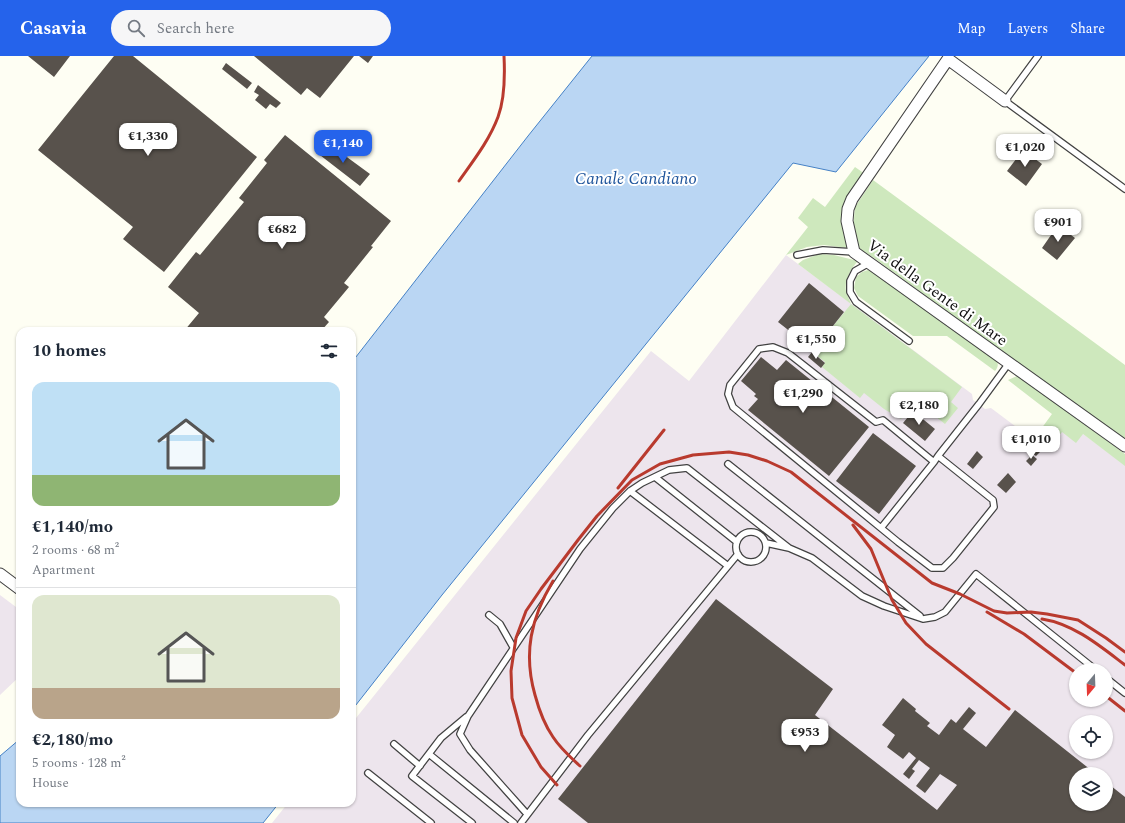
<!DOCTYPE html>
<html lang="en">
<head>
<meta charset="utf-8">
<style>
	:root { --surface:#fff; --page:#f6f6f7; --text:#1f2937; --muted:#747a83; --line:#e0e1e3; --accent:#2563eb }
	body { margin:0; font-family:Spectral,serif; background:var(--page); color:var(--text); height:100vh; display:flex; flex-direction:column; font-size:15px; white-space:nowrap }
	* { box-sizing:border-box; margin:0 }
	p { font-size:13px; color:var(--muted) }
	.icon { flex:none; width:22px; height:22px; fill:none; stroke:currentColor; stroke-width:2; stroke-linecap:round; stroke-linejoin:round }
	.map { position:relative; flex:1; overflow:hidden }
	.panel { position:absolute; left:16px; top:271px; width:340px; height:480px; display:flex; flex-direction:column; background:var(--surface); border-radius:12px; box-shadow:0 1px 3px #0004 }
	.panel>* { flex:none }
	.needle { width:26px; rotate:199deg }
	.buttons { position:absolute; left:1069px; top:607px; display:grid; gap:8px }
	.buttons a { display:grid; place-items:center; width:44px; height:44px; border-radius:50%; background:var(--surface); box-shadow:0 1px 3px #0004; font-size:20px }
	.price { position:absolute; translate:-50% -34px; padding:0 9px; border-radius:8px; background:#fff; color:#222; font-size:13px; line-height:26px; filter:drop-shadow(0 1px 2px #0008) }
	.price::after { content:''; position:absolute; left:50%; top:24px; width:12px; height:9px; margin-left:-6px; background:inherit; clip-path:polygon(0 0,100% 0,50% 100%) }
	.price.on { background:var(--accent); color:#fff }
	ul { padding:0; list-style:none }
	li { display:grid; align-content:center; gap:8px; height:212px; padding:0 16px }
	li+li { border-top:1px solid var(--line) }
	li span { display:grid; place-items:center; height:124px; border-radius:12px; color:#555 }
	li>.icon { margin-inline-start:auto }
	span .icon { width:72px; height:72px; fill:#fffc; stroke-width:1 }
	li b { font-size:17px }
	h2 { display:flex; justify-content:space-between; align-items:center; height:48px; padding:0 16px; font-size:17px }
	header { display:flex; align-items:center; gap:24px; box-sizing:border-box; height:56px; padding:0 20px; background:var(--accent); color:#fff }
	header strong { font-size:19px }
	nav { display:flex; gap:22px; margin-inline-start:auto; font-size:14px }
	.search { width:280px; height:36px; background:var(--page); display:flex; align-items:center; gap:10px; box-sizing:border-box; padding:0 14px; border-radius:22px; color:var(--muted); font-size:15px }
	.map>svg:first-child { display:block }
</style>
</head>
<body>
<header>
<strong>Casavia</strong>
<div class="search"><svg class="icon" aria-label="search" viewBox="0 0 24 24"><circle cx="10" cy="10" r="6"/><path d="M15 15l6 6"/></svg>Search here</div>
<nav><a>Map</a><a>Layers</a><a>Share</a></nav>
</header>
<div class="map">
<svg width="1125" height="767" viewBox="0 0 1125 767">
	<rect width="100%" height="100%" fill="#fefef3"/>
	<path fill="#ede5ed" fill-rule="evenodd" d="M786,199l186,139 1,6 12,9 6,-1 56,42 15,-19 21,3 42,31v358h-853l16,-20h64v-80l299,-372 38,30zM1076,614h30v30h-30zM1076,666h30v30h-30zM1076,718h30v30h-30z
		M0,539l20,15v66l-20,19z"/>
	<path fill="#cee8bd" d="M855,111l10,7c-9,10 -19,20 -22,34 -3,9 3,31 4,40l-23,-3 -17,2 -21,8 22,-28 -10,-9 15,-20 12,9z
		M873,124l252,185v76l-251,-183 -19,-12 -2,-16 2,-23z
		M819,198l15,1 24,6c-7,7 -14,20 -12,30 1,5 4,9 5,13l111,83 -11,15 7,6 -13,16 -29,-23 -15,18 -17,-10 -20,-16 -4,5 -38,-31 3,-5 -13,-10 39,-48 -53,-40 5,-4z
		M871,213l125,91c3,4 2,7 -1,11l-48,-35h-34l-55,-40 -4,-8 2,-11 6,-5z
		M1017,320l5,2 103,76v12l-42,-32 -7,9 -14,-11 -15,18 -14,-10 19,-26 -44,-34z"/>
	<path fill="#bad6f3" stroke="#4581c6" d="M592,0h337l-93,116 -43,-9 -351,432 -90,115v-348l176,-226z
		M20,683v64h259l-16,20h-263v-67z"/>
	<path fill="#58524c" d="M28,0h42l-16,21z
		M114,0h19l124,101 -93,115 -41,-33 10,-12 -95,-77z
		M254,0h100l-34,42 -13,-10 -6,7z
		M359,0h14l-5,7z
		M226,7l26,20 -5,6 -25,-20z
		M258,29l23,18 -5,5 -6,-4 -4,5 -11,-9 4,-5 -5,-3z
		M285,79l106,86 -20,25 2,1 -29,36 5,4 -25,30 5,5 -8,9h-137l15,-18 -31,-26 28,-35 4,3 44,-53 -5,-4 28,-35 -3,-3z
		M325,85l45,33 -10,12 -44,-34z
		M1023,94l19,14 -16,22 -19,-15z
		M1058,169l17,13 -18,22 -15,-12z
		M809,227l35,29 -30,38 -36,-28z
		M812,296l13,11 -4,5 -13,-11z
		M761,301l16,13 9,-10 83,67 -40,49 -81,-66 10,-11 -4,-3 2,-2 -15,-13z
		M913,355l22,18 -10,12 -22,-18z
		M873,377l43,33 -37,48 -43,-33z
		M1039,388l5,4 -8,8 -4,-3z
		M977,395l6,6 -10,12 -6,-5z
		M1032,399l5,4 -6,7 -5,-5z
		M1008,417l8,9 -10,11 -9,-8z
		M716,543l117,90 -18,26 122,95 20,-25 -17,-11 -15,19 -9,-7 14,-18 -11,-8 -7,9 3,2 -6,8 -6,-5 13,-16 -7,-6 -6,7 -16,-12 8,-12 -13,-10 21,-27 13,11 -1,2 15,12 -3,3 12,9 12,-16 5,4 13,-16 7,6 -13,16 23,18 29,-37 81,64h-20v30h30v-22l19,15v26h-537l-30,-24z"/>
	<g fill="none" stroke-linecap="round" stroke-linejoin="round">
		<g stroke="#424242" stroke-width="8">
			<path id="service" d="M1038,0l-33,45 120,88
				M797,199l26,-5 31,2
				M869,207l-14,8 -5,10v11l6,10 53,39
				M938,400l55,44 1,7 -41,51 -10,10h-11l-34,-26 -165,-135 -5,-13 2,-9 29,-36 14,-2 15,6 88,69 7,-2 51,42 4,-6 41,-52 30,-41
				M728,408l192,152
				M655,421l82,65
				M630,435l98,75
				M881,472l53,-66
				M736 491a15 15 0 1 1 30 0a15 15 0 1 1-30 0Z
				M766,487l23,5 23,10 50,38 22,10 39,13 12,-2 10,-5 31,-38 120,96
				M489,559l11,9 13,23
				M1106,622l19,15
				M466,661l-25,21 -29,38 60,47
				M394,688l26,22
				M429,698l85,69
				M368,717l63,50
				M527,758l-57,-64 -10,-16 8,-18 112,-167 33,-41 17,-17 12,-8 27,-13 18,-2 102,80
				M521,767l67,-88 150,-181"/>
		</g>
		<g stroke="#424242" stroke-width="13">
			<path id="minor" d="M1005,45l-57,-42 -96,140 -4,10 -1,12 7,31 271,194
				M0,518l20,15"/>
		</g>
		<use href="#service" stroke="#fff" stroke-width="5.5"/>
		<use href="#minor" stroke="#fff" stroke-width="11"/>
		<path stroke="#b93a2e" stroke-width="3" d="M459,125c14,-20 30,-40 39,-64 7,-19 7,-41 6,-61
			M618,432l46,-58
			M853,469l18,24 21,51 14,23 20,21 83,65
			M553,525c-22,37 -30,72 -18,114 4,15 9,29 18,42 7,11 17,20 27,29
			M987,556l37,22 52,39
			M1042,563c32,5 58,27 83,46
			M1106,640l19,15
			M557,729l-16,-18 -19,-32 -10,-37 -1,-27 5,-33 10,-27 15,-22 37,-49 19,-24 35,-36 28,-16 33,-9 36,-3 19,3 19,6 24,11 141,111 28,11 34,17 13,2 24,-1 16,2 31,6 28,18 19,14"/>
	</g>
	<g text-anchor="middle" stroke-width="4" stroke-linejoin="round" paint-order="stroke">
		<g font-size="16" fill="#0f0f0f" stroke="#fff">
			<text transform="translate(938 236) rotate(36)" y="6">Via della Gente di Mare</text>
		</g>
		<g font-size="17" font-style="italic" fill="#1e549b" stroke="#fff">
			<text x="636" y="128">Canale Candiano</text>
		</g>
	</g>
</svg>
<div class="buttons">
<a><svg class="needle" viewBox="-14 -14 28 28"><path d="M0-13l5 13h-10z" fill="#e53935"/><path d="M0 13l5-13h-10z" fill="#747a83"/></svg></a>
<a><svg class="icon" aria-label="locate" viewBox="0 0 24 24"><circle cx="12" cy="12" r="6"/><path d="M12 2v4M12 18v4M2 12h4M18 12h4"/></svg></a>
<a><svg class="icon" aria-label="layers" viewBox="0 0 24 24"><path d="M12 4l9 5-9 5-9-5zM3 14l9 5 9-5"/></svg></a>
</div>
<b class="price" style="left:148px;top:101px">€1,330</b>
<b class="price on" style="left:343px;top:108px">€1,140</b>
<b class="price" style="left:1025px;top:112px">€1,020</b>
<b class="price" style="left:1058px;top:187px">€901</b>
<b class="price" style="left:282px;top:194px">€682</b>
<b class="price" style="left:816px;top:304px">€1,550</b>
<b class="price" style="left:803px;top:358px">€1,290</b>
<b class="price" style="left:919px;top:370px">€2,180</b>
<b class="price" style="left:1031px;top:404px">€1,010</b>
<b class="price" style="left:805px;top:697px">€953</b>
<section class="panel">
<h2>10 homes<svg class="icon" aria-label="filters" viewBox="0 0 24 24"><path d="M4 7h16M4 17h16"/><circle cx="9" cy="7" r="2"/><circle cx="15" cy="17" r="2"/></svg></h2>
<ul>
<li><span style="background:linear-gradient(#bfe0f5 75%,#8fb573 0)"><svg class="icon" aria-label="home" viewBox="0 0 24 24"><path d="M3 11l9-7 9 7M6 9v11h12V9"/></svg></span><div><b>€1,140/mo</b><p>2 rooms · 68 m²</p><p>Apartment</p></div></li>
<li><span style="background:linear-gradient(#dfe7d0 75%,#b9a48a 0)"><svg class="icon" aria-label="home" viewBox="0 0 24 24"><path d="M3 11l9-7 9 7M6 9v11h12V9"/></svg></span><div><b>€2,180/mo</b><p>5 rooms · 128 m²</p><p>House</p></div></li>
</ul>
</section>
</div>
</body>
</html>
